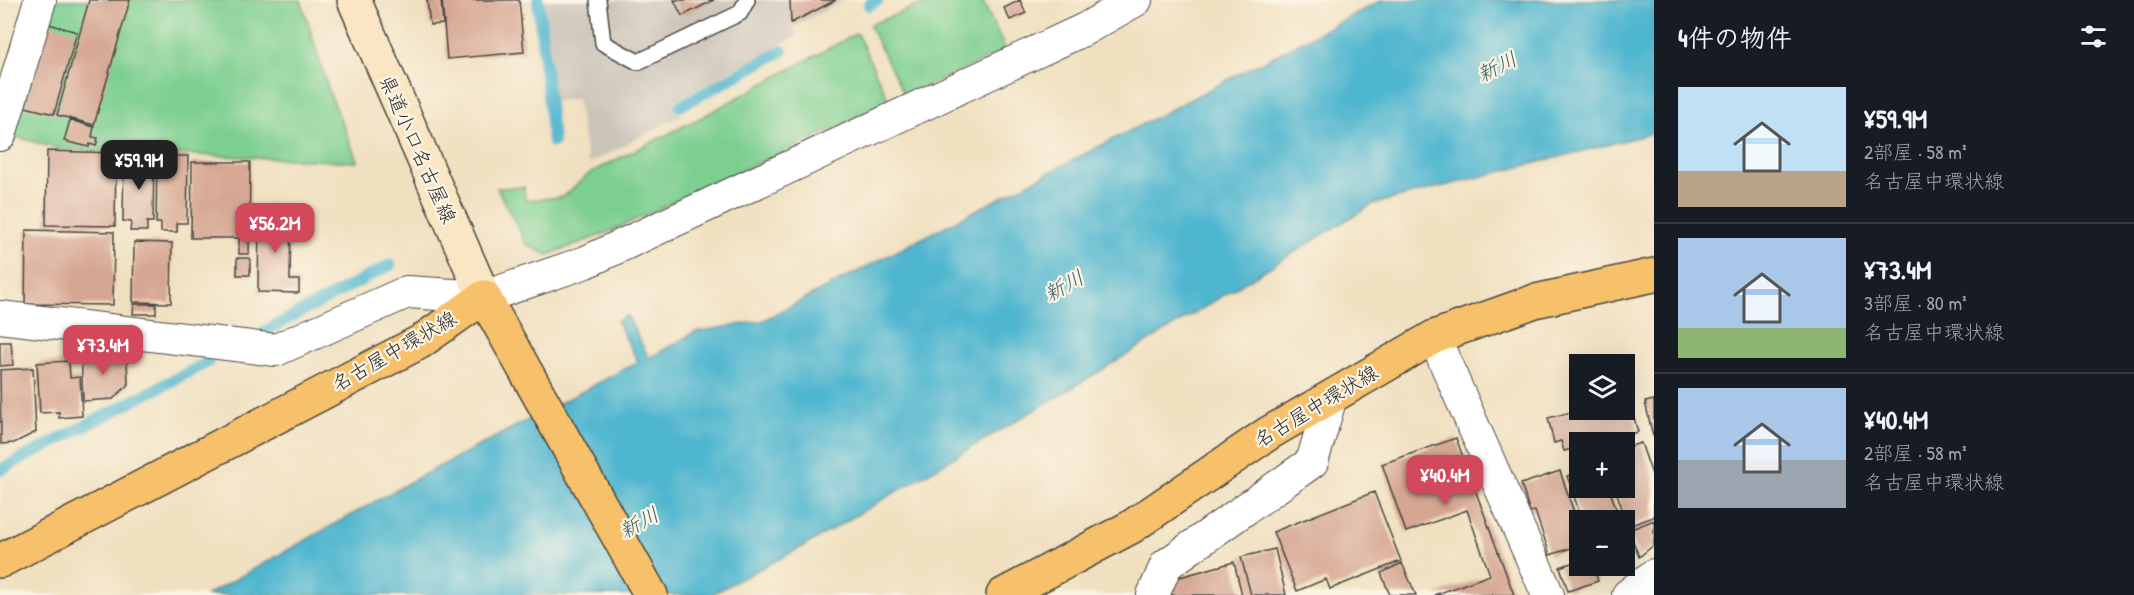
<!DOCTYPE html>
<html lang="ja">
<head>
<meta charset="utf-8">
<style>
	:root { --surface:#171b24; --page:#20242c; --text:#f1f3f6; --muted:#9ea1a6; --line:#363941; --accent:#d1495b }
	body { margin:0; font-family:"Patrick Hand","Klee One",sans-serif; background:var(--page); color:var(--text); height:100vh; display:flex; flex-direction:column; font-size:22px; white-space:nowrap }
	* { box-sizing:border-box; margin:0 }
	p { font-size:20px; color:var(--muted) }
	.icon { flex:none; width:33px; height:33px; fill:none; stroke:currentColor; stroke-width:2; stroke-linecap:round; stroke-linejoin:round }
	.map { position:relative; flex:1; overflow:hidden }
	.panel { display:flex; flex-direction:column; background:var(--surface); width:480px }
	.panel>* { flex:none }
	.tools { position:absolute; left:1569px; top:354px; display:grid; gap:12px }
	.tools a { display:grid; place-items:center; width:66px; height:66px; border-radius:0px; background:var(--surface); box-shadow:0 6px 24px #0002; font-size:30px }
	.price { position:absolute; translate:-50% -51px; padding:0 14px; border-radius:12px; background:var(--accent); color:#fff; font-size:20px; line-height:39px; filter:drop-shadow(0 2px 3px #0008) }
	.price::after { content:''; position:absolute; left:50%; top:36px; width:18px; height:14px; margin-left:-9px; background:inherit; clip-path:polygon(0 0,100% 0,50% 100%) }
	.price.on { background:#222; color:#fff }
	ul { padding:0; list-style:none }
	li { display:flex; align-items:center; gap:18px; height:150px; padding:0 24px }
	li+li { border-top:2px solid var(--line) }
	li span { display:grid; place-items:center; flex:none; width:168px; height:120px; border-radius:0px; color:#555 }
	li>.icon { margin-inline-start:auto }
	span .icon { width:72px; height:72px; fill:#fffc; stroke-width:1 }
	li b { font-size:26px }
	h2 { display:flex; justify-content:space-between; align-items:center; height:72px; padding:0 24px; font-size:26px }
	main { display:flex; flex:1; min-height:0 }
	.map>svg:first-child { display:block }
</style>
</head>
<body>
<main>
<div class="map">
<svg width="1654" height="595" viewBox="0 0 1654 595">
	<rect width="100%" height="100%" fill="#fcf5e5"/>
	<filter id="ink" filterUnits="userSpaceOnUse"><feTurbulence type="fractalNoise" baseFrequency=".0167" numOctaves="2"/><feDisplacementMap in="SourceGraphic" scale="12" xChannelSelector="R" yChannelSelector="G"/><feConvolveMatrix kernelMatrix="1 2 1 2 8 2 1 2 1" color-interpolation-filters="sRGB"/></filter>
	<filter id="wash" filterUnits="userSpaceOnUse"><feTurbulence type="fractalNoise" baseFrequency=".008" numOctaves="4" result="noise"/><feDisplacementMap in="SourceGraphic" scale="24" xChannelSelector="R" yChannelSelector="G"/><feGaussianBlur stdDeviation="1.35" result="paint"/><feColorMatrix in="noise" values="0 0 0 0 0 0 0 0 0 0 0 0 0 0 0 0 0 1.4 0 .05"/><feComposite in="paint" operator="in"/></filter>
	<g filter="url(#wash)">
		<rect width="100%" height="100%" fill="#f0e0c0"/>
		<path fill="#cac3b8" d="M543,0h302l-52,27 4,9 -123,65 7,14 -93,49 -11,-65 -24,2z"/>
		<path fill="#7dcf91" stroke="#547d5e" stroke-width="1.5" d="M54,0h247l28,91 29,71 -299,-13 -46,-13z
			M933,0h49l24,50 -101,46 -36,-71z
			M857,33l33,70 -286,131 -56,21 -21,-10 -30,-57 27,-1 1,13 38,-3 27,-24 112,-56z"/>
		<path fill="#50b6cf" stroke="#3e707d" stroke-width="1.5" d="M1382,0h272v133l-281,71 -296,181 -273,161 -94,49h-503l203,-113 228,-120 -21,-41 10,-6 22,43 46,-26 67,-11z"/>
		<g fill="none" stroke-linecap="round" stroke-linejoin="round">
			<path stroke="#50b6cf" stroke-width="12" d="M538,0l15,142
				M869,5l9,-5
				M680,106l102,-55
				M265,331l125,-66
				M0,470l208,-108"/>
		</g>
		<g id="blocks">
			<path fill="#d5a692" d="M89,0h41l-36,125 -37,-10z
				M427,0h14l2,24 -13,1z
				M442,0h77l5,52 -77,7z
				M674,0h40l-32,16z
				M790,0h46l-45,23z
				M1020,0l6,13 -16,7 -6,-12z
				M49,24l28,8 -23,82 -29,-7z
				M70,120l24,7 -2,10 6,1 -2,8 -6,-2 -1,3 -25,-6z
				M47,151l69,2 -1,73 -69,-1z
				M124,155h30l-1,67h-6v9h-17l1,-9 -8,-1z
				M157,156h31l-1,67h-10v9h-16v-9h-5z
				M192,162h58l-1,92h-10v-16h-48z
				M259,212l32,1 -1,67h9v13l-41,-1z
				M26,230l88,2 -1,73 -88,-1z
				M134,242l38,1 -1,60 -38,-1z
				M237,258h13v17h-13z
				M134,304h22v10h-23z
				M0,342h11l2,23 -13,1z
				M104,351v3h12l1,6h10l1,25 -15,14 -30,2 -2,-49z
				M69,361l1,17 10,-1 2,39 -23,2v-6l-19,1 -3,-50z
				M33,368l3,64 -22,11 -13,1 -1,-74z
				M1628,397l10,35 -40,10h-18v5l-16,4 -3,-10 -7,2 -6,-25 31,-8h45v-12z
				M1654,400v36h-1l-8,-34z
				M1456,438l58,157h-80l56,-20 -23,-65 -61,22 -24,-68z
				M1641,443l13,37v37l-26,9 -13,-38h9v-40z
				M1580,467v21h29l11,32h-38l-15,-44 10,-3 -2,-5z
				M1560,471l20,59v15l-30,10 -15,-44 -5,1 -9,-28z
				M1374,492l27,69 -71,28 -4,-10 -29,12 -24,-59z
				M1654,520v25l-15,12 -10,-27z
				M1275,549l11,46h-35l-10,-38z
				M1580,560v6h13l5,15 -30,10 -8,-24z
				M1234,562l8,33h-76l7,-16z
				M1402,563l14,32h-26l-9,-22z"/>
		</g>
	</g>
	<g filter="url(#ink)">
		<use href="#blocks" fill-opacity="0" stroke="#494641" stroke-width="1.5"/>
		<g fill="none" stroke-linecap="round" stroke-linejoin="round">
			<g stroke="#494641" stroke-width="18">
				<path id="service" d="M598,0l5,43 35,19 102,-49 7,-13"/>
			</g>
			<g stroke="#494641" stroke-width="34">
				<path id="minor" d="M0,135l40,-135
					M0,317l276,33 131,-58 77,5 102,-35 499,-233 51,-29
					M1434,337l114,258
					M1153,595l13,-30 146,-103 19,-65
					M1628,595l26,-20"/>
			</g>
			<g stroke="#494641" stroke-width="36">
				<path id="secondary" d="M354,0l130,297"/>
			</g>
			<g stroke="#494641" stroke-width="36">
				<path id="primary" d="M0,561l420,-219 64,-45 167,298
					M1003,595l128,-68 138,-94 165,-96 101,-36 119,-26"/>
			</g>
			<use href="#service" stroke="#fff" stroke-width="15"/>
			<use href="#minor" stroke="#fff" stroke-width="32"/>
			<use href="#secondary" stroke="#fbe6c4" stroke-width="33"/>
			<use href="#primary" stroke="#f6c16b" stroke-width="33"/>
		</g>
	</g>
	<g text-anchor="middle" stroke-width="4.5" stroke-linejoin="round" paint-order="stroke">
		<g font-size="20" fill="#2b2b2b" stroke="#fcf5e5">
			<text transform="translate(418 149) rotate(66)" y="7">県道小口名古屋線</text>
			<text transform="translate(394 351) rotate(-30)" y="7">名古屋中環状線</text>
			<text transform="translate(1316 406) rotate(-31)" y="7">名古屋中環状線</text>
		</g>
		<g font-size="21" font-style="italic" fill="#385c64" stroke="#fcf5e5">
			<text transform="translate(1497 67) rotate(-27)" y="7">新川</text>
			<text transform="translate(1064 286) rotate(-29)" y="7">新川</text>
			<text transform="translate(639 523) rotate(-29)" y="7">新川</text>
		</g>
	</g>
</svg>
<div class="tools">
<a><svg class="icon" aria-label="layers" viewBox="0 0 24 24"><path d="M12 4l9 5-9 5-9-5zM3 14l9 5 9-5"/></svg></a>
<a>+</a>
<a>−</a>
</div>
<b class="price on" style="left:139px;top:191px">¥59.9M</b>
<b class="price" style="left:275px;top:254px">¥56.2M</b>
<b class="price" style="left:103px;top:376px">¥73.4M</b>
<b class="price" style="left:1445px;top:506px">¥40.4M</b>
</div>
<section class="panel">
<h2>4件の物件<svg class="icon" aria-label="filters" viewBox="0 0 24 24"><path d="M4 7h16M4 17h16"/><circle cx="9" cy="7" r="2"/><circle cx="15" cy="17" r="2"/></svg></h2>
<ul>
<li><span style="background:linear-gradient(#bfe0f5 70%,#b9a48a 0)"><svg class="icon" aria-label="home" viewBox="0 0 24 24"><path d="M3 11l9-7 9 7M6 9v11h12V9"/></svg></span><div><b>¥59.9M</b><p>2部屋 · 58 m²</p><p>名古屋中環状線</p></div></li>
<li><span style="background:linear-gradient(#a9c7e8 75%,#8fb573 0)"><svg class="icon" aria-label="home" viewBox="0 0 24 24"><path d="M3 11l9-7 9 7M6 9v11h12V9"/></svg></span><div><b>¥73.4M</b><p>3部屋 · 80 m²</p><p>名古屋中環状線</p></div></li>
<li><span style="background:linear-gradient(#a9c7e8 60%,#9aa5b1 0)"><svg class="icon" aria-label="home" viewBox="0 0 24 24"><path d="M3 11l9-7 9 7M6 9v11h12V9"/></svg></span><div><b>¥40.4M</b><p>2部屋 · 58 m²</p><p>名古屋中環状線</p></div></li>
</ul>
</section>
</main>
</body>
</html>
